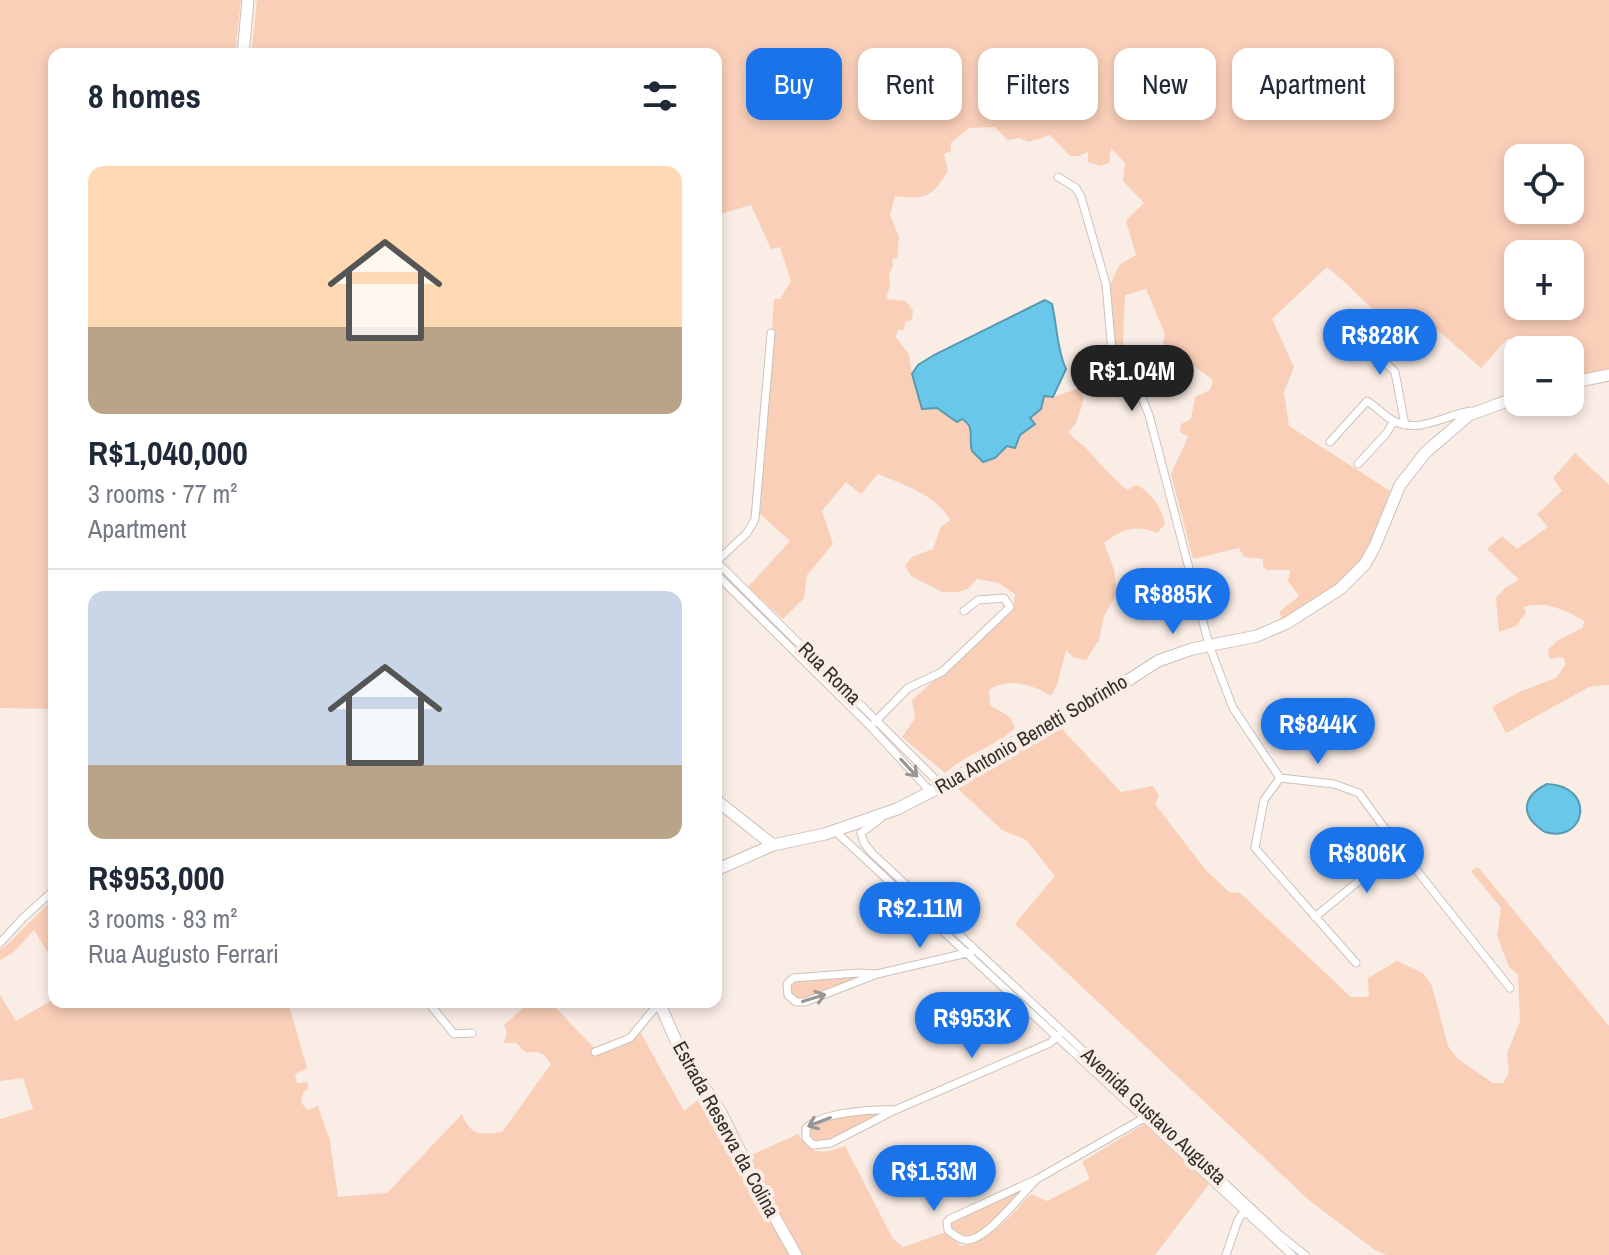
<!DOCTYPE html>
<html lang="en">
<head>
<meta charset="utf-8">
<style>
	:root { --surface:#fff; --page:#f6f6f7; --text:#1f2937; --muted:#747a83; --line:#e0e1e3; --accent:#1a73e8 }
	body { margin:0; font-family:"Archivo Narrow",sans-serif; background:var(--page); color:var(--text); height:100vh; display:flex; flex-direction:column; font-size:30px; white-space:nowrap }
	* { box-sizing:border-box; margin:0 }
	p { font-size:26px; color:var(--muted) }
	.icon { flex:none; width:44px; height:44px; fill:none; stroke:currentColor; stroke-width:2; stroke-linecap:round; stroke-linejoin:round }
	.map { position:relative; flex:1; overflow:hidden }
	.drawer { position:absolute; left:48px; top:48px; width:674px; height:960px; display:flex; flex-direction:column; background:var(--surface); border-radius:16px; box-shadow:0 4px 12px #0003 }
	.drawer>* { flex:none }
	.banner { position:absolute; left:746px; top:48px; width:742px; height:72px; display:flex; gap:16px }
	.controls { position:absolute; left:1504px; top:144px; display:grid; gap:16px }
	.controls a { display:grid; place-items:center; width:80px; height:80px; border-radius:16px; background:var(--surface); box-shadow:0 4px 12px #0003; font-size:40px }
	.price { position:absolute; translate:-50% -68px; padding:0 18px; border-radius:28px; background:var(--accent); color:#fff; font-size:26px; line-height:52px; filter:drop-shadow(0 2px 4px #0008) }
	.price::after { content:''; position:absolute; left:50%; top:48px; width:24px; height:18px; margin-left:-12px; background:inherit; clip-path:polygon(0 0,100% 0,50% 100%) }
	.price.selected { background:#222; color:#fff }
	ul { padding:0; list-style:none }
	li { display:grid; align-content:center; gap:16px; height:424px; padding:0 40px }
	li+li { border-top:2px solid var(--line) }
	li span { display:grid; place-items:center; height:248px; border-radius:16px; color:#555 }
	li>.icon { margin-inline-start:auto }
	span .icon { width:144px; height:144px; fill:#fffc; stroke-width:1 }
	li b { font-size:34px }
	h2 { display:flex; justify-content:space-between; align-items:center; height:96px; padding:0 40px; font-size:34px }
	.tag { padding:0 28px; border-radius:16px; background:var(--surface); box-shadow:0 4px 12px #0003; font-size:28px; line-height:72px }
	.tag.selected { background:var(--accent); color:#fff }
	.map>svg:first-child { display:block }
</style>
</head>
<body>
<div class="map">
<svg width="1609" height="1255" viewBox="0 0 1609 1255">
	<rect width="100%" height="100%" fill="#faede6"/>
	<path fill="#f9cfb8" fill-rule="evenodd" d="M0,0h241l-6,54h-181v655l-54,-1z
		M257,0h1352v369l-39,8v-27h-50l-12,-12 -27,30 -47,-41c-56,4 -67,-29 -107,-60l-55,52 22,48 -10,25 5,34 101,65c-6,17 -10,36 -18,53 -17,36 -57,55 -89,75l-4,-7 20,-16 -11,-15 2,-11h-23l-4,-4v-7l-19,-2 -5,-9 -46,11 -22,-85 17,-37 -8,-5 1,-8 10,-5 4,-22 15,-7 3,-10 -50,-37 2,-9 -19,-45 -21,6 -3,71 -7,-7 -6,-71 10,-23 17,-10 -10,-34 18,-18 -21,-22 2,-18 -14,-15 -2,15 -10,3 -11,-4v-10l-9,4h-9l-20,-21 -21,7 -10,-4 -12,2 -12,-13 -26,1 -18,15v8l-7,3 4,17c-16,26 -22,29 -53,25l-5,19 9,22 -2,21 -5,2 1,6 -4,7 1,12 -4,14 20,2 7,10 -1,9 -7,2 -1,8h-6l-2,7 13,18 3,19 10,34h15l20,13 5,-2c12,8 7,12 8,23 0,5 3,9 5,13 10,15 24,-1 32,-10l8,3 14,-30 15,-22 9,1 26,-9 5,11 -8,24 -8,9c6,8 14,11 20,18 13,15 25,28 39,40l10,-5c15,8 24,22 28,39l-8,9c-22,-9 -35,-4 -53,10l10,26 3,24 -13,23 -5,24 -13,20 -12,-2 -8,-8 -9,35 -6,11c-19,-12 -43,-19 -62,-6l1,15 20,12 5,11c-20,19 -49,26 -70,45l-43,-36 13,-19 -3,-18 101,-89 2,-17 -16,-11 -22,-4 -8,9 -11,4h-16l-31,-16 -6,-10 7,-9 21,-8 8,-22 9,-7c-15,-26 -46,-35 -72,-46l-17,20 -15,-12 -24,29 11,33 -26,31 -3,23 -21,21 -35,-32 42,-46 -30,-27 14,-215h6l11,-18 -11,-34 -9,2 -20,-44 -35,10v-161h-465zM1518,158h52v52h-52zM1518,254h52v52h-52z
		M1575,453l34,32v200l-20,2 -83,46 -14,-26 29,-16 35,-13 10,-14 -3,-7 -14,2 -1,-9 9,-9 25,-13 3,-7c-20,-11 -39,-21 -61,-14l2,6 -10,13 -17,6 -3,-35 10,-10 13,-7 -32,-31 15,-13 15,13 31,-22 -11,-13 25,-23 -9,-13z
		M1061,728l60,64 32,-6 6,10 -4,8 50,65 24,23 11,1 111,104h18l-1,-19 29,-17 26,12 9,13 16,60 10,13 35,24h10l6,-10 -2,-20 13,-32 -2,-47 -9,-7 -12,-31 4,-28 -30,-37 7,-4 131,159v229h-223l-11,-5 -65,-49 -295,-277 40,-48 -29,-36 -24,-10 -47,-44 43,-28z
		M54,898v65l-20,-33 -20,22 -14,8v-11l7,-4z
		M864,976l-51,22 -16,2c-7,-6 -9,-12 -3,-20z
		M0,995l16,26 38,-22v3h234l19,66 -12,6 2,9 11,-1v7l-5,4 -2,9 6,8 11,-4 12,35 8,56 49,-4 75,-79c9,22 18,21 40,18l49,-68c-7,-11 -12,-14 -24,-11l-11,-10h-12l3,-11 -3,-7 26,-23h20l50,52 21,-7 20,-14 43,78 18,-14 19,25 28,61 42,72h-791v-136l33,-10 -10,-31 -23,3z
		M886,1112l-53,28 -20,3 -5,-6 1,-9c24,-11 51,-15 77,-16z
		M1144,1124l65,60 -54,71h-352l-37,-63 -17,-36 49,-22c14,22 24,20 47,12l48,93 10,8 43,-15 15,14c29,-5 51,-32 70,-52l16,7 43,-22 -8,-17z
		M1022,1190c-12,16 -37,47 -59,45l-11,-7v-6z"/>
	<path fill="#69c8e9" stroke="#589ab0" stroke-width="2" d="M1045,300l7,4c5,21 5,46 14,65l-13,28 -9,-1 -3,13 -11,9 5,6 -15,11 -5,13 -8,-2 -12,12 -12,4 -11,-11c-4,-13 4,-24 -10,-32l-5,3 -20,-14 -15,1 -10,-35 6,-9 16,-10z
		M1547,784c50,2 39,60 -2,48 -25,-16 -24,-35 2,-48z"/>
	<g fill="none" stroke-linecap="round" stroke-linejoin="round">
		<g stroke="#cdc1ba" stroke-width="9">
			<path id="street" d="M1058,177l18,11 5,9 25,87 6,68 6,15 23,29 8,19 60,230 24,63 47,70
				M1352,330l43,42 10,53
				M1330,442l37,-41c9,5 16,14 25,19 28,15 51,-5 79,-9
				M1358,464l28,-30 8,-13
				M716,561l226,225
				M716,562l31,-29 8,-14 16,-186
				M716,574l154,152 61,66
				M875,722l33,-34 34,-16 68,-65 -6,-9 -26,2 -14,11
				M880,819l-19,14 3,10 8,10 408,382 25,20
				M835,831l457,424
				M1315,917l84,-69
				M0,943l23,-25 31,-28
				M1356,963l-101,-115 9,-48 16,-22 54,6 25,9 40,55 111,140
				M877,974l-19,-1 -65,5 -6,6 1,11 8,7h9l72,-28 94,-22
				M428,1002l26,32 18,-1
				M595,1052l35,-14 30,-36
				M895,1110c-22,-1 -73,2 -89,18v10l7,7 18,-2 64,-33 155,-67 9,-8
				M1037,1179c-15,14 -51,63 -72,61 -7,-1 -12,-6 -17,-10l-1,-8 3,-3z
				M1037,1179l107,-61
				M1226,1255l12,-35 7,-10"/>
		</g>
		<g stroke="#cdc1ba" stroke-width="13">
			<path id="secondary" d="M243,54l5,-54
				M1570,383l39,-8
				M716,800l57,45
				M716,870l57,-25 52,-11 72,-25 45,-23 76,-46 75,-37 65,-42 34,-12 65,-13 30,-13 53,-34 25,-25 10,-18 25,-61 26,-33 43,-37 49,-18
				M659,1002l21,48 40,61 40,80 36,64"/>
		</g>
		<use href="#street" stroke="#fff" stroke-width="7"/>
		<use href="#secondary" stroke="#fff" stroke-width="11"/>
	</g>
	<defs><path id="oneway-shaft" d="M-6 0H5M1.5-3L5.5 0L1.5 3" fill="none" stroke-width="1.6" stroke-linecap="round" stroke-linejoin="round" transform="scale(2)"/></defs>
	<g stroke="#989695">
		<use href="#oneway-shaft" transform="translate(909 768) rotate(47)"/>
		<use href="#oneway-shaft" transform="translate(814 998) rotate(-17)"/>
		<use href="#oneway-shaft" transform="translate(819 1122) rotate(159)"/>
	</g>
	<g text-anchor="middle" stroke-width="8" stroke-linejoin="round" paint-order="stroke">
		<g font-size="20" fill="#322e2b" stroke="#faede6">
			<text transform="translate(830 673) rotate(45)" y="7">Rua Roma</text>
			<text transform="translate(1031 734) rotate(-30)" y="7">Rua Antonio Benetti Sobrinho</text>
			<text transform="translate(1154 1116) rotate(43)" y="7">Avenida Gustavo Augusta</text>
			<text transform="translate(726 1129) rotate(61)" y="7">Estrada Reserva da Colina</text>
		</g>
	</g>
</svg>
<div class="controls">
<a><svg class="icon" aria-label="locate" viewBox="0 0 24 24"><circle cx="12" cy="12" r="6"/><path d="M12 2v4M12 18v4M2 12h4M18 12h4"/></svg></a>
<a>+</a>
<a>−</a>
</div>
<b class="price" style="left:1380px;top:377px">R$828K</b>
<b class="price selected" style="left:1132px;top:413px">R$1.04M</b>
<b class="price" style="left:1173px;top:636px">R$885K</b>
<b class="price" style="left:1318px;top:766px">R$844K</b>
<b class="price" style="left:1367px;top:895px">R$806K</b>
<b class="price" style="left:920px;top:950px">R$2.11M</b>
<b class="price" style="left:972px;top:1060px">R$953K</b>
<b class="price" style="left:934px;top:1213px">R$1.53M</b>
<div class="banner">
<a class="tag selected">Buy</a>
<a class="tag">Rent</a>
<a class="tag">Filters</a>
<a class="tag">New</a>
<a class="tag">Apartment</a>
</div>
<section class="drawer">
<h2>8 homes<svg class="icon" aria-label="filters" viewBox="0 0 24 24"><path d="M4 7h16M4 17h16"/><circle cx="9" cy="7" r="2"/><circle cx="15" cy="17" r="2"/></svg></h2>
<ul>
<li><span style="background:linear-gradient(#ffd9b3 65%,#b9a48a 0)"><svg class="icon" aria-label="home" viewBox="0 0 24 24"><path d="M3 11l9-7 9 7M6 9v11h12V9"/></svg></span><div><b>R$1,040,000</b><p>3 rooms · 77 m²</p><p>Apartment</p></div></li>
<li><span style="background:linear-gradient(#c9d6e8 70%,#b9a48a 0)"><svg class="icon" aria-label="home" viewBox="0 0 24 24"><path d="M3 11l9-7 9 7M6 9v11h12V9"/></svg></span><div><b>R$953,000</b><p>3 rooms · 83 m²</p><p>Rua Augusto Ferrari</p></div></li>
</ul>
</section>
</div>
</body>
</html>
